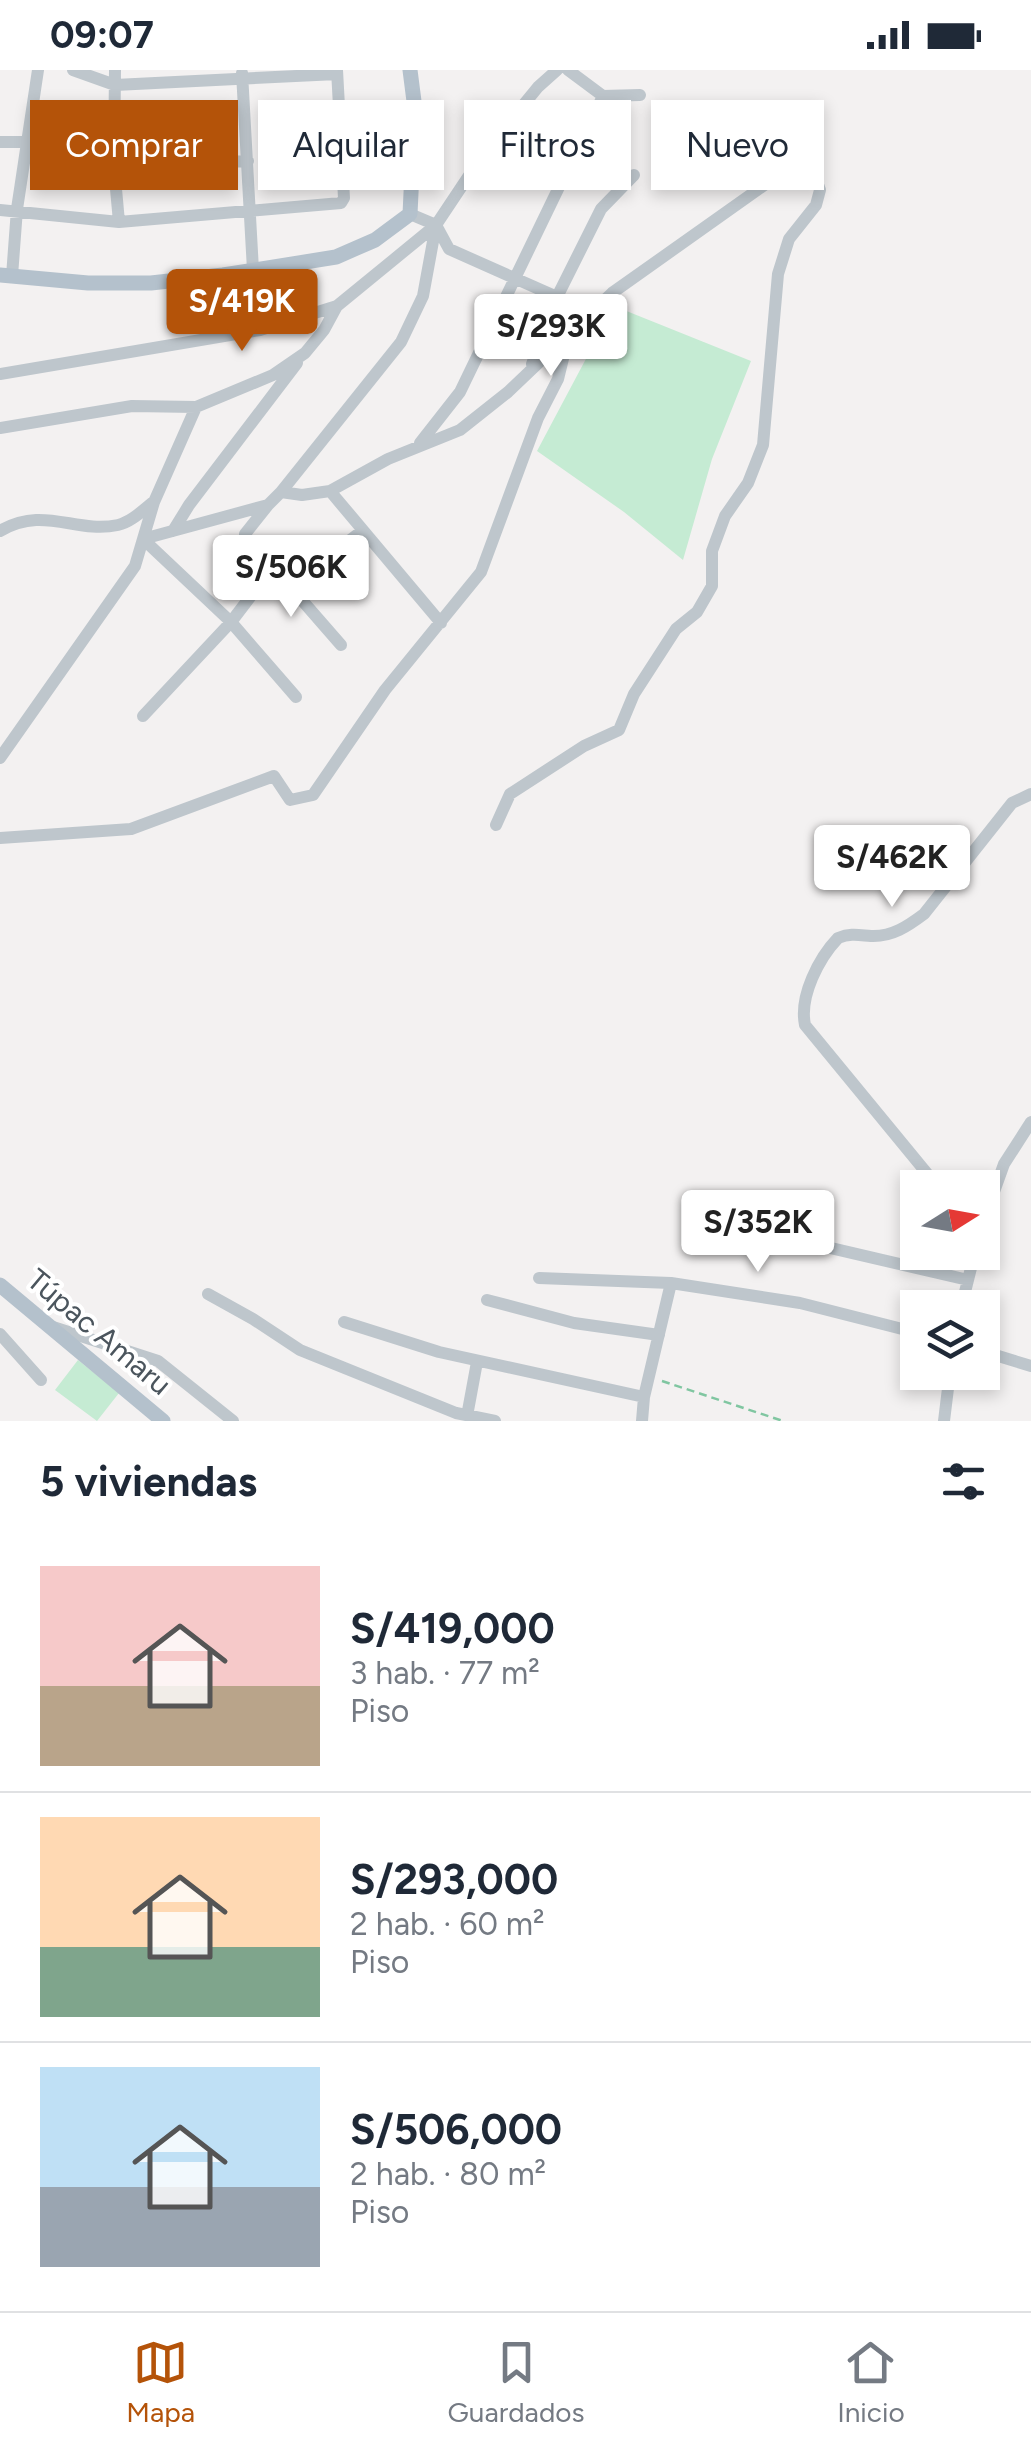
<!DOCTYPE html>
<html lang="es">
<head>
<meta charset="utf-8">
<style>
	:root { --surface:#fff; --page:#f6f6f7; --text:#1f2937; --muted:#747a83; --line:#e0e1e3; --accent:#b45309 }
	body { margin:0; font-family:Figtree,sans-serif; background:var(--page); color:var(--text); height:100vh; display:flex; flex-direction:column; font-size:38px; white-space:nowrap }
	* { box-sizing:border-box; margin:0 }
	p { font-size:32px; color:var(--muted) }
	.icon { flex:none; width:55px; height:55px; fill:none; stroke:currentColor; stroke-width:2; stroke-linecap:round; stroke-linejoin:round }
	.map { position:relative; height:1351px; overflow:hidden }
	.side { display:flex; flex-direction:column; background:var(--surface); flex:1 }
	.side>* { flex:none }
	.top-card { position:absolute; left:30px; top:30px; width:972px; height:90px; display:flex; gap:20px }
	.needle { width:65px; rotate:79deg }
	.controls { position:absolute; left:900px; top:1100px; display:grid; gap:20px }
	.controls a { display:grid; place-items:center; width:100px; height:100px; border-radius:0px; background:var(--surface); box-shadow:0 5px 15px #0003; font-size:50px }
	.price { position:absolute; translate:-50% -85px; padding:0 22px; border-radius:10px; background:#fff; color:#222; font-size:32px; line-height:65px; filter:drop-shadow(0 2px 5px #0008) }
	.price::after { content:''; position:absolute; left:50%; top:60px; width:30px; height:22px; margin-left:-15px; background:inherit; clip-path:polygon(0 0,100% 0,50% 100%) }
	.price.active { background:var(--accent); color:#fff }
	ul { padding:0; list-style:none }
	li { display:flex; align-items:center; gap:30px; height:250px; padding:0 40px }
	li+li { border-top:2px solid var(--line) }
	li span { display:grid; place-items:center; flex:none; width:280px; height:200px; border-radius:0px; color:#555 }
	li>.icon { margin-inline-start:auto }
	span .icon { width:120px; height:120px; fill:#fffc; stroke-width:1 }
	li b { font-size:42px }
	h2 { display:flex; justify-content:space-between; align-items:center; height:120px; padding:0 40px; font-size:42px }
	.tag { padding:0 35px; border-radius:0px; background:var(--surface); box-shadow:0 5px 15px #0003; font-size:35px; line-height:90px }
	.tag.active { background:var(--accent); color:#fff }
	.status { display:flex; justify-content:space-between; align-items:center; height:70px; padding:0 50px; background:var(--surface); direction:ltr }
	.status svg { height:28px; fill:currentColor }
	.tab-bar { display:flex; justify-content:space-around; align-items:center; height:140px; border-top:2px solid var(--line); background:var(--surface); font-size:28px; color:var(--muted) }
	.tab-bar a { display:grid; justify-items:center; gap:5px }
	.tab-bar .active { color:var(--accent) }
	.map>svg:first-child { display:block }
</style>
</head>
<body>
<div class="status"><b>09:07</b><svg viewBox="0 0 49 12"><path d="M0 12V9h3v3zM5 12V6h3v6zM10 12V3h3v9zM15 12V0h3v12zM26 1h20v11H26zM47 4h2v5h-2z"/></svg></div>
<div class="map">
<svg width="1031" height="1351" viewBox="0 0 1031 1351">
	<rect width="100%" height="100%" fill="#f3f1f1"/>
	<path fill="#c5ebd3" d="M614,236l137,55 -39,98 -29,101 -59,-48 -87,-61z
		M78,1290l41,33 -22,28 -42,-31z"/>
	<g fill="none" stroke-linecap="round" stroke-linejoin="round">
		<path stroke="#80c6a1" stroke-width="2.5" stroke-dasharray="8 5" stroke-linecap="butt" d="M662,1311l121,40"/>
		<path stroke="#bec6cc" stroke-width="12" d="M73,0l42,15 222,-11
			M115,0l-1,97 5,55
			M568,0l35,26 37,-1
			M242,3l11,197
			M0,72h26
			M114,97l134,-6
			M0,140l119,12 222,-19 3,-5 -7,-128
			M436,155l13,24 108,48 44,-88 33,-34
			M12,206l5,-67 21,-139
			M532,294l25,-67
			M0,304l260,-44 77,-24 99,-81 48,-72 54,-66 19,-17
			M0,358l132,-22 64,1 77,-32 32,-22 19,-23 13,-24
			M420,373l40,-51 143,-296
			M330,421l111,132
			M281,422l21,3 28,-4 58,-32 72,-29 48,-38 104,-99 158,-112 27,-16 15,4 8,21 -4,15 -27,34 -11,35 -15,171 -15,38 -23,33 -13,35v35l-15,26 -21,17 -42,65 -15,36 -35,16 -74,48 -14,31
			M268,435l-23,29 2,11 8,10 18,12 68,78
			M0,461c44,-26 75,3 118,-6 13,-3 24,-14 34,-22
			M173,461l16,-26 108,-142
			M143,469l125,-34 13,-13 120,-150 22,-46 13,-71 -26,-11
			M143,469l88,83 65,75
			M290,516l72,-55
			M143,646l88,-94 42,-55
			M0,688l135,-192 19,-64 42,-95
			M0,768l131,-9 143,-53 16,24 23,-5 72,-105 96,-118 57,-154 20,-39 11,-45
			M939,1118l-134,-163c-6,-29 14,-67 33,-87 13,-5 20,-3 33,-2 21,1 37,-10 53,-22l88,-111 19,-9
			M982,1155l22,-61 27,-42
			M749,1159l219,51
			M539,1208l132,5
			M208,1224l45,25 47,31 156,63 39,8
			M487,1230l87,23 85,12
			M961,1238l14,-56
			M344,1252l95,30 205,45
			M53,1257l105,34 75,60
			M0,1264l41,46
			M982,1281l49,15
			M467,1346l10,-54
			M642,1351l2,-24 27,-114 129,20 118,30
			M944,1351l6,-49"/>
		<path stroke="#b4c1cc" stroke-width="15" d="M0,205l88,8h63l72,-8 113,-18 39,-17 35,-26 5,-105 -5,-39
			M0,1215l163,136"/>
	</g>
	<g text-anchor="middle" stroke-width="8" stroke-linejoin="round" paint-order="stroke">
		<g font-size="30" fill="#4b555d" stroke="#fff">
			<text transform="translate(99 1262) rotate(40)" y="10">Túpac Amaru</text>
		</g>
	</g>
</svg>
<div class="controls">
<a><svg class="needle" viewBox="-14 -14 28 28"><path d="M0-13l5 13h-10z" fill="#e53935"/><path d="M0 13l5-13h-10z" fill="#747a83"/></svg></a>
<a><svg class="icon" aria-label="layers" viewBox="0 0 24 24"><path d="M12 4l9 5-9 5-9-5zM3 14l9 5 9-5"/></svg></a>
</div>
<b class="price active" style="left:242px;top:284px">S/419K</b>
<b class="price" style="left:551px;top:309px">S/293K</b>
<b class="price" style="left:291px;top:550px">S/506K</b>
<b class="price" style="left:892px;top:840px">S/462K</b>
<b class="price" style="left:758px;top:1205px">S/352K</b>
<div class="top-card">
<a class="tag active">Comprar</a>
<a class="tag">Alquilar</a>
<a class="tag">Filtros</a>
<a class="tag">Nuevo</a>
</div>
</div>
<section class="side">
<h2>5 viviendas<svg class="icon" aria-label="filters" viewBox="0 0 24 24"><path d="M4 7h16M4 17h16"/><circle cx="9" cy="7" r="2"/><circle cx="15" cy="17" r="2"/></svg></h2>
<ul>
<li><span style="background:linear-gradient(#f6c9c9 60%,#b9a48a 0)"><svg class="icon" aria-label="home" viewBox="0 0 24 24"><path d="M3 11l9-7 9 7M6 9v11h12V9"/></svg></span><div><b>S/419,000</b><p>3 hab. · 77 m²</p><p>Piso</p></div></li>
<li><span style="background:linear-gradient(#ffd9b3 65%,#7fa58c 0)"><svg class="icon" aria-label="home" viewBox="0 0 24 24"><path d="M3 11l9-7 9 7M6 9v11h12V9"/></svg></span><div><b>S/293,000</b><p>2 hab. · 60 m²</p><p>Piso</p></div></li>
<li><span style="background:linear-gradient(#bfe0f5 60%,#9aa5b1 0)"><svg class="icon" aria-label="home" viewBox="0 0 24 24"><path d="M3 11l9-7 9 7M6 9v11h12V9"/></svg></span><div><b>S/506,000</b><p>2 hab. · 80 m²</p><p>Piso</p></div></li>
</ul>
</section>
<nav class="tab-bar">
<a class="active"><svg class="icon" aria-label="map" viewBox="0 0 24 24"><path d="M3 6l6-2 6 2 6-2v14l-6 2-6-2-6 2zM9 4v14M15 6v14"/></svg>Mapa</a>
<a><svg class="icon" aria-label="saved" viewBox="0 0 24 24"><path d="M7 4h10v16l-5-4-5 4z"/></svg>Guardados</a>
<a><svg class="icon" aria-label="home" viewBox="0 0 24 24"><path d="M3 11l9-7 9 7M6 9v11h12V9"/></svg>Inicio</a>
</nav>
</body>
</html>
